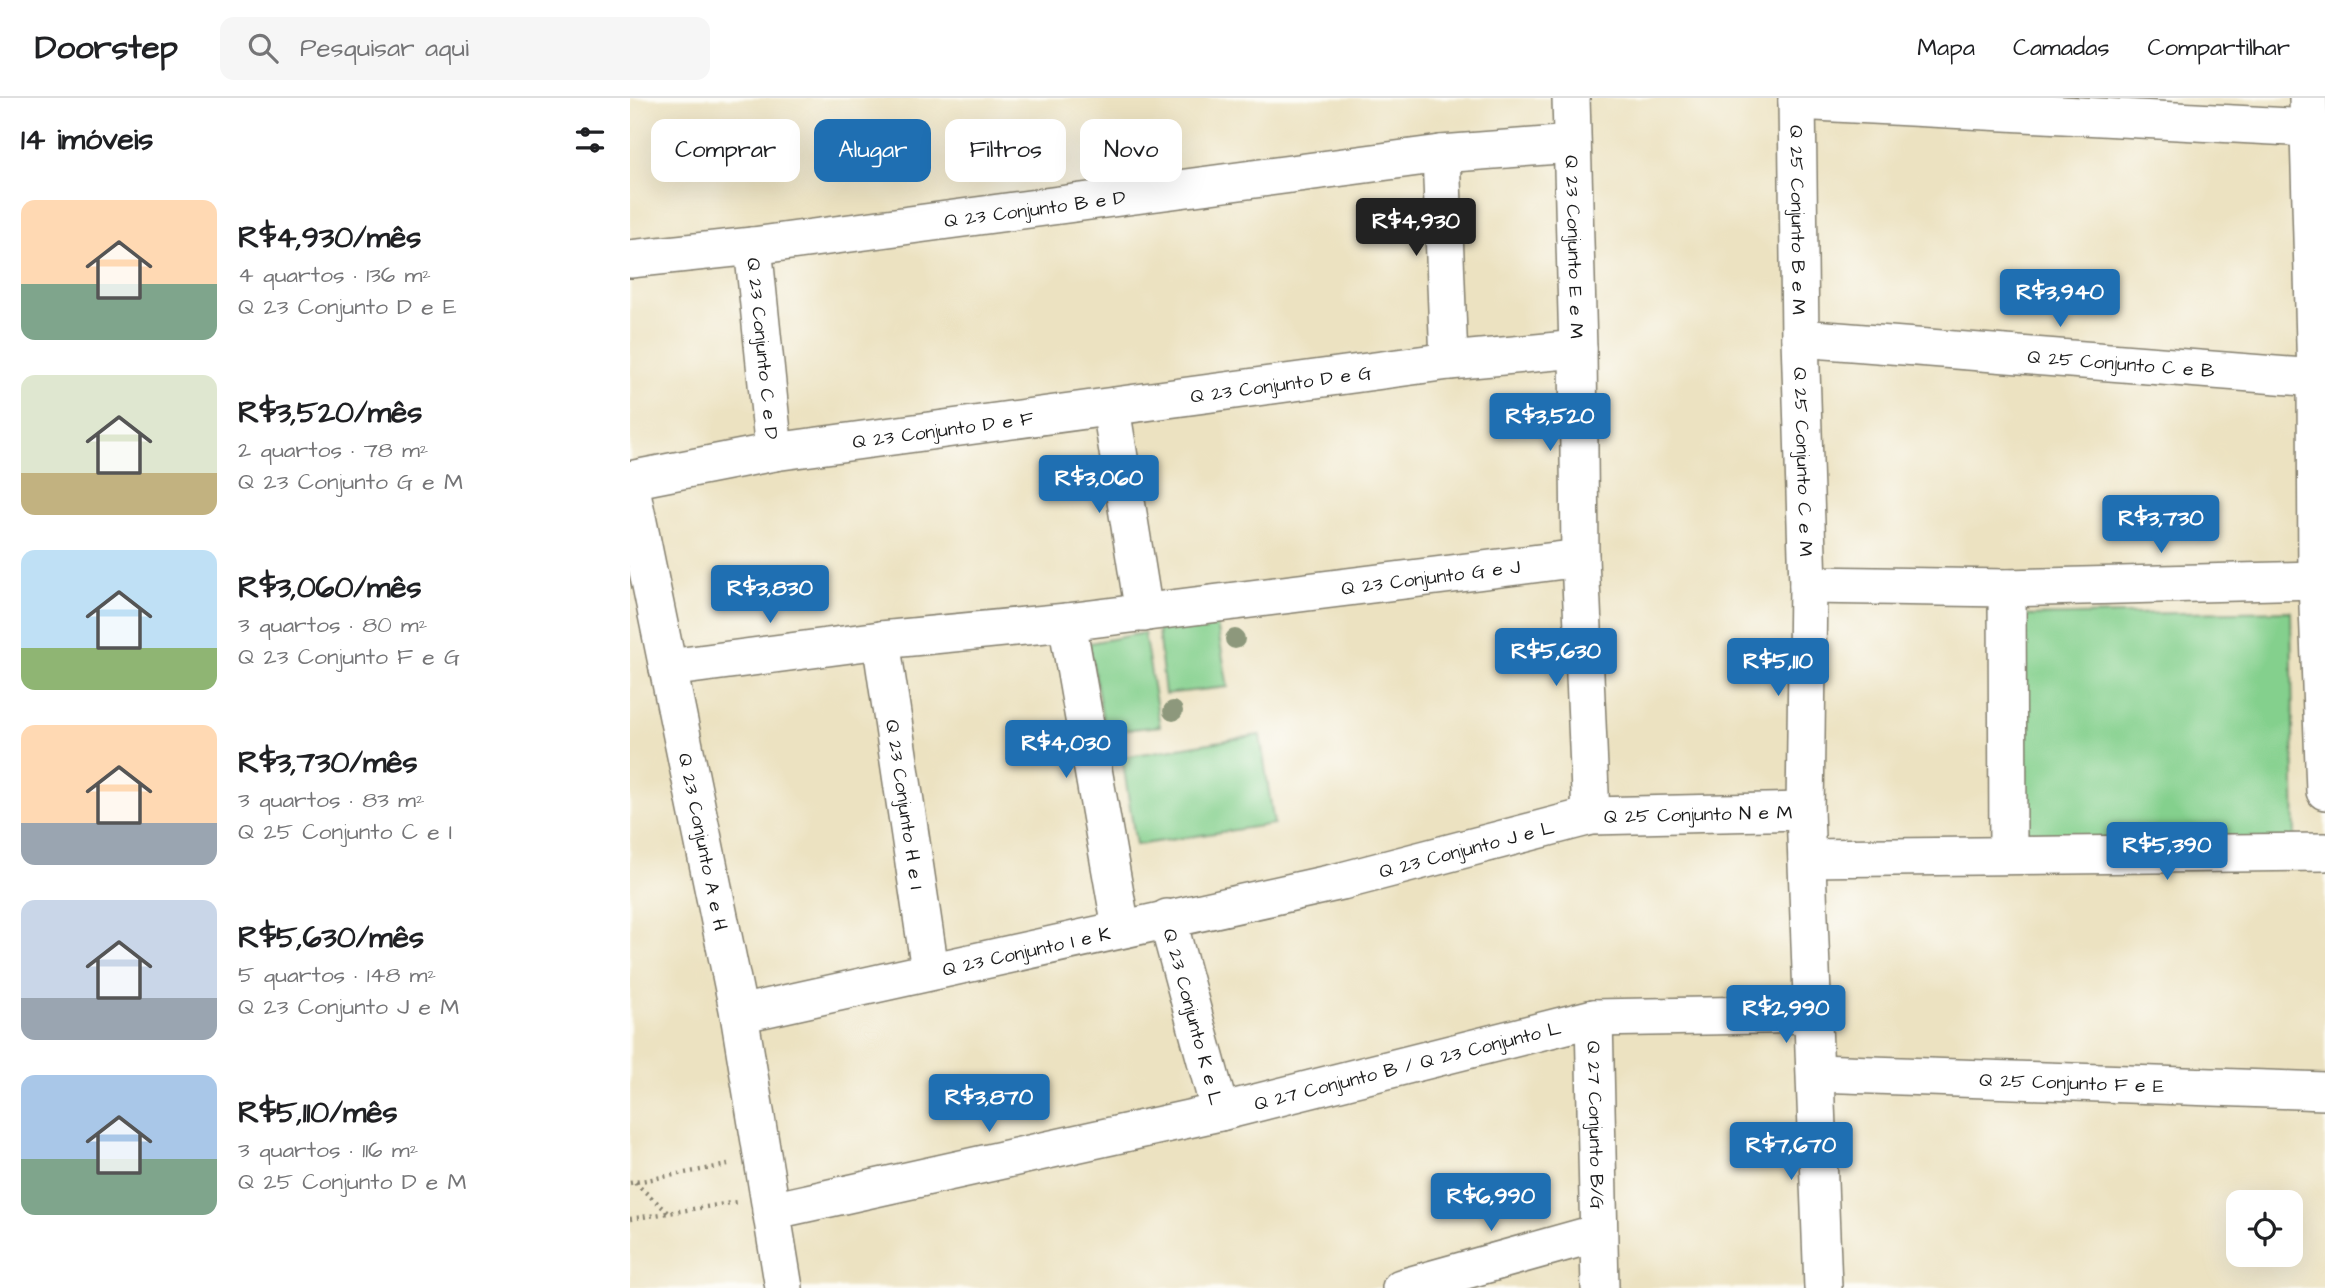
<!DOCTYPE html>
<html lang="pt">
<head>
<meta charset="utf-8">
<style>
	:root { --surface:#fff; --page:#f6f6f6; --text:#202124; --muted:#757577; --line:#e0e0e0; --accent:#1f6fb2 }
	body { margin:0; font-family:"Architects Daughter",sans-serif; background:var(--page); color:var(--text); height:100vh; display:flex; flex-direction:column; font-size:26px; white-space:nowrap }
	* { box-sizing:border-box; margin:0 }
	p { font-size:23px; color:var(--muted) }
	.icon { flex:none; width:38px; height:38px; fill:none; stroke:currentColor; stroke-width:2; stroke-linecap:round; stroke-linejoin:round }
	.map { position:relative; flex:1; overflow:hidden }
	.sheet { display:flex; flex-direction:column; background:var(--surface); width:630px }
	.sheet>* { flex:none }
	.hud { position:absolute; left:21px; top:21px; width:665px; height:63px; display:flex; gap:14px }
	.controls { position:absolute; left:1596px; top:1092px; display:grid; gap:14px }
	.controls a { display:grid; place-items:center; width:77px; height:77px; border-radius:14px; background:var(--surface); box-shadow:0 7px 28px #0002; font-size:35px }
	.price { position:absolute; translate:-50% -60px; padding:0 16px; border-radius:7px; background:var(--accent); color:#fff; font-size:23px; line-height:46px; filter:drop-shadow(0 2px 4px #0008) }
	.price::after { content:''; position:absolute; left:50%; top:42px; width:21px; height:16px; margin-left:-10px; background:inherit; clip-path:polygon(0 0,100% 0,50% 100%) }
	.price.selected { background:#222; color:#fff }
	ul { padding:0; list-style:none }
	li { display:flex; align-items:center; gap:21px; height:175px; padding:0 21px }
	li span { display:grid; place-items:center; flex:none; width:196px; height:140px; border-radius:14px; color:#555 }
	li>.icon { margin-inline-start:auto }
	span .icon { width:84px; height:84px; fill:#fffc; stroke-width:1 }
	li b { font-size:30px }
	h2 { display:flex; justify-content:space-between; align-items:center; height:84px; padding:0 21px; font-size:30px }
	.chip { padding:0 24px; border-radius:14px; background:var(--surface); box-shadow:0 7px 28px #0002; font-size:24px; line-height:63px }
	.chip.selected { background:var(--accent); color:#fff }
	header { display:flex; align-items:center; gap:42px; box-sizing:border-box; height:98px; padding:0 35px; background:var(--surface); border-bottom:2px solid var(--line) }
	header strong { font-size:33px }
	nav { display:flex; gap:38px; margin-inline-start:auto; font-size:24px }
	.search { width:490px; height:63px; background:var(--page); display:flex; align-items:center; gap:18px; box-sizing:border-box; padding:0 24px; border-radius:14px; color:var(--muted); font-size:26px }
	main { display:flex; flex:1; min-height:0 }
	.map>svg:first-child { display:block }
</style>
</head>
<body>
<header>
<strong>Doorstep</strong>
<div class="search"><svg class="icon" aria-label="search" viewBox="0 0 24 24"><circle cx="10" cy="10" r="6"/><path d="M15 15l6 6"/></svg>Pesquisar aqui</div>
<nav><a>Mapa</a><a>Camadas</a><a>Compartilhar</a></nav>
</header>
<main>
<section class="sheet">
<h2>14 imóveis<svg class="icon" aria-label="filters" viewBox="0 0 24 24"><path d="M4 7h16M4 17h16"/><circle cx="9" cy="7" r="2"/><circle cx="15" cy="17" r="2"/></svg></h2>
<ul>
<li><span style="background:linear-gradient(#ffd9b3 60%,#7fa58c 0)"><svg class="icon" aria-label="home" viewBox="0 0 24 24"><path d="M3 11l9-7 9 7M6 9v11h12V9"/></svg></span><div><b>R$4,930/mês</b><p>4 quartos · 136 m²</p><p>Q 23 Conjunto D e E</p></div></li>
<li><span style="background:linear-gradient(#dfe7d0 70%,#c2b280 0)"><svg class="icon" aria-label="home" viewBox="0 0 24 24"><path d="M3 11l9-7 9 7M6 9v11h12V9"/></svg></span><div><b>R$3,520/mês</b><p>2 quartos · 78 m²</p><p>Q 23 Conjunto G e M</p></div></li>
<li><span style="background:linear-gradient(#bfe0f5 70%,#8fb573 0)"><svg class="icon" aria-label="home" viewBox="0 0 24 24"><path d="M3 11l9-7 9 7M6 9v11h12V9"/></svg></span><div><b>R$3,060/mês</b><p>3 quartos · 80 m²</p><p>Q 23 Conjunto F e G</p></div></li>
<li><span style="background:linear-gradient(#ffd9b3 70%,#9aa5b1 0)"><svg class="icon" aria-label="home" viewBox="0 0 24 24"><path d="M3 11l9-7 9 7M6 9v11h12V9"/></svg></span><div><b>R$3,730/mês</b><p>3 quartos · 83 m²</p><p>Q 25 Conjunto C e I</p></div></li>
<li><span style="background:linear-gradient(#c9d6e8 70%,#9aa5b1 0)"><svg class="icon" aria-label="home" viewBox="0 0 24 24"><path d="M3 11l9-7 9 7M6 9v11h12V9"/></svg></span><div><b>R$5,630/mês</b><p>5 quartos · 148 m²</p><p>Q 23 Conjunto J e M</p></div></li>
<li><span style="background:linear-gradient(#a9c7e8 60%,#7fa58c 0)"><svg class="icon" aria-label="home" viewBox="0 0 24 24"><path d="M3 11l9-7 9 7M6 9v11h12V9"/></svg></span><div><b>R$5,110/mês</b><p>3 quartos · 116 m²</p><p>Q 25 Conjunto D e M</p></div></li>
</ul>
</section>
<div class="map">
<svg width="1695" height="1190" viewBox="0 0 1695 1190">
	<rect width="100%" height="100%" fill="#fdfcf7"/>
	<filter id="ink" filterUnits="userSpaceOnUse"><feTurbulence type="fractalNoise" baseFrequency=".0143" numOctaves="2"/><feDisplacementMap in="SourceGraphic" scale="14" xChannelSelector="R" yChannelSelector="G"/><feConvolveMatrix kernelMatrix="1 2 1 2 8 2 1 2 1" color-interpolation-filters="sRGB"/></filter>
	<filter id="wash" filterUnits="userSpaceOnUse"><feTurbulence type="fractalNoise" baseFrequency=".00686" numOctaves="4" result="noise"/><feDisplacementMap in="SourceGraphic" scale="28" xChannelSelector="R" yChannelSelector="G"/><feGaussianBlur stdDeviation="1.57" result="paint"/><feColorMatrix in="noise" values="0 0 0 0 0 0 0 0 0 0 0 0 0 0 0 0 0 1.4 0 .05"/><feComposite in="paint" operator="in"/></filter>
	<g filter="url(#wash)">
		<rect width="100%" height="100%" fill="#ece2c1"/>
		<path fill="#84d08d" stroke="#507654" stroke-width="2" d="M1661,513l4,229 -272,5 -4,-229z
			M587,526l11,63 -63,7 -7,-64z
			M514,535l16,93 -55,6 -16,-89z
			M630,637l14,89 -138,21 -14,-88z"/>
	</g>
	<g filter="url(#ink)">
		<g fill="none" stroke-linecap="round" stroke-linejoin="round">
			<g stroke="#847f6e" stroke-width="40">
				<g id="minor">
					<path id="s1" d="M941,0l7,251 2,209 11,258"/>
					<path id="s2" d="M1167,0l3,240 8,247 -3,226 18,477"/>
					<path d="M1678,0l8,280 1,202 8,211"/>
					<path d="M1167,3l512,27"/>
					<path d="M811,56l8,207"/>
					<path id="s3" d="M123,148l21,206"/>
					<path id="s4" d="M0,161l123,-13 688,-92 131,-10"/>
					<path id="s5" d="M1170,240l516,40"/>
					<path d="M481,310l33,205"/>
					<path id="s6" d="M0,382l144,-28 675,-91 129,-12"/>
					<path id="s7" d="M0,385l109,531 45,274"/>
					<path d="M1178,487l199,3 310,-8"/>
					<path d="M1377,490l1,267"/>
					<path d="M437,524l54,306"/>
					<path id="s8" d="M251,542l49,330"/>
					<path id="s9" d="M38,570l213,-28 186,-18 513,-64"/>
					<path d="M1177,760l518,-6"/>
					<path id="s10" d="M537,820l53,194"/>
					<path id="s11" d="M109,916l603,-133 249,-65 214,-5"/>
					<path id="s12" d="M964,920l6,270"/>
					<path id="s13" d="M1186,975l509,18"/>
					<path id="s14" d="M141,1113l449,-99 374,-94 219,-4"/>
					<path d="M771,1190l197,-55"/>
				</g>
			</g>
			<path stroke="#847f6e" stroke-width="4.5" stroke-dasharray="2 5" stroke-linecap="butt" d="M0,1085l98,-18
				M5,1085l34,30
				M0,1121l107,-17"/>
			<use href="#minor" stroke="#fff" stroke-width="37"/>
		</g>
		<g fill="#8d987c">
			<circle cx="605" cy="541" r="10"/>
			<circle cx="543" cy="613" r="10"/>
		</g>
	</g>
	<g text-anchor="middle" stroke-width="6" stroke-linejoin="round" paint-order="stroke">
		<g font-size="19" fill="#1c1c1c" stroke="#fdfcf7">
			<text dy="7" stroke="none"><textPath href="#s4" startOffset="408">Q 23 Conjunto B e D</textPath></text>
			<text dy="7" stroke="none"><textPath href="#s2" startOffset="122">Q 25 Conjunto B e M</textPath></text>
			<text dy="7" stroke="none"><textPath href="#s1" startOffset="149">Q 23 Conjunto E e M</textPath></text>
			<text dy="7" stroke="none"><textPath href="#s3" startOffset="103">Q 23 Conjunto C e D</textPath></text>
			<text dy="7" stroke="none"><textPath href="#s5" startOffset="322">Q 25 Conjunto C e B</textPath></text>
			<text dy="7" stroke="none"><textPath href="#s6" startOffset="658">Q 23 Conjunto D e G</textPath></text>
			<text dy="7" stroke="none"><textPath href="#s6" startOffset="317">Q 23 Conjunto D e F</textPath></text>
			<text dy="7" stroke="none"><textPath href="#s2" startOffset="364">Q 25 Conjunto C e M</textPath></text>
			<text dy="7" stroke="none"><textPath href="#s9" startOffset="768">Q 23 Conjunto G e J</textPath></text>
			<text dy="7" stroke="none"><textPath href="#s8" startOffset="166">Q 23 Conjunto H e I</textPath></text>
			<text dy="7" stroke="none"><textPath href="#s11" startOffset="982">Q 25 Conjunto N e M</textPath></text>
			<text dy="7" stroke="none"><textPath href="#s7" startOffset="366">Q 23 Conjunto A e H</textPath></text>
			<text dy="7" stroke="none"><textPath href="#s11" startOffset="746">Q 23 Conjunto J e L</textPath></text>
			<text dy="7" stroke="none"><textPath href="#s11" startOffset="294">Q 23 Conjunto I e K</textPath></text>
			<text dy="7" stroke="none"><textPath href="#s10" startOffset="102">Q 23 Conjunto K e L</textPath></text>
			<text dy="7" stroke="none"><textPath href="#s14" startOffset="653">Q 27 Conjunto B / Q 23 Conjunto L</textPath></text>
			<text dy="7" stroke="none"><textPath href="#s13" startOffset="256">Q 25 Conjunto F e E</textPath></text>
			<text dy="7" stroke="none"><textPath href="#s12" startOffset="107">Q 27 Conjunto B/G</textPath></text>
		</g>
	</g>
</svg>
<div class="controls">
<a><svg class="icon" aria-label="locate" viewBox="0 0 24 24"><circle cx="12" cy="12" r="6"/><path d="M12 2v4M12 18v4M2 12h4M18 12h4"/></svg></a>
</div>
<b class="price selected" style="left:786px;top:160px">R$4,930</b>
<b class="price" style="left:1430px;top:231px">R$3,940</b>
<b class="price" style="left:920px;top:355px">R$3,520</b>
<b class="price" style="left:469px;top:417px">R$3,060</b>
<b class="price" style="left:1531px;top:457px">R$3,730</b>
<b class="price" style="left:140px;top:527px">R$3,830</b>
<b class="price" style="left:926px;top:590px">R$5,630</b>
<b class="price" style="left:1148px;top:600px">R$5,110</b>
<b class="price" style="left:436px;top:682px">R$4,030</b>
<b class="price" style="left:1537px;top:784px">R$5,390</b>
<b class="price" style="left:1156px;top:947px">R$2,990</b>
<b class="price" style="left:359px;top:1036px">R$3,870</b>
<b class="price" style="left:1161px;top:1084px">R$7,670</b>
<b class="price" style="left:861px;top:1135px">R$6,990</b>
<div class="hud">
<a class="chip">Comprar</a>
<a class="chip selected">Alugar</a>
<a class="chip">Filtros</a>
<a class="chip">Novo</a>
</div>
</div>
</main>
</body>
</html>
